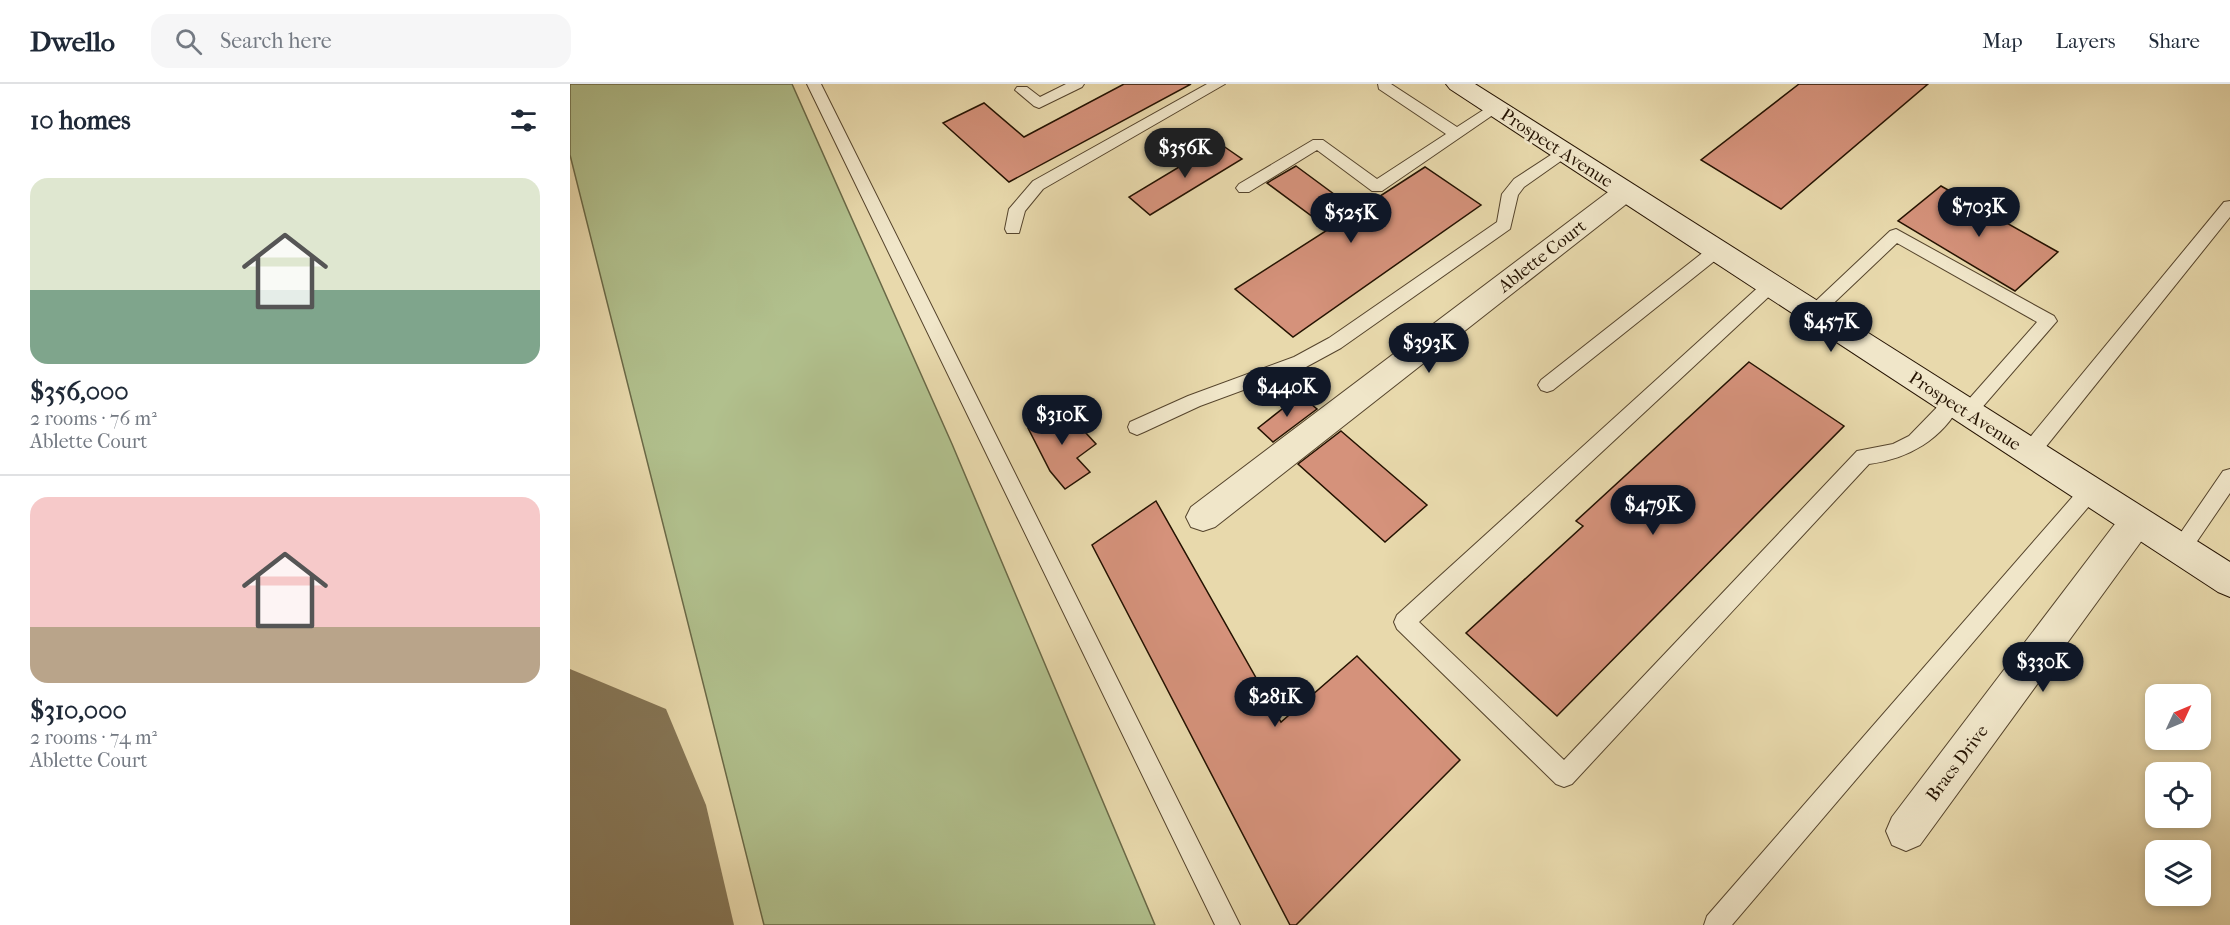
<!DOCTYPE html>
<html lang="en">
<head>
<meta charset="utf-8">
<style>
	:root { --surface:#fff; --page:#f6f6f7; --text:#1f2937; --muted:#747a83; --line:#e0e1e3; --accent:#111827 }
	body { margin:0; font-family:"IM FELL French Canon",serif; background:var(--page); color:var(--text); height:100vh; display:flex; flex-direction:column; font-size:22px; white-space:nowrap }
	* { box-sizing:border-box; margin:0 }
	p { font-size:20px; color:var(--muted) }
	.icon { flex:none; width:33px; height:33px; fill:none; stroke:currentColor; stroke-width:2; stroke-linecap:round; stroke-linejoin:round }
	.map { position:relative; flex:1; overflow:hidden }
	.sheet { display:flex; flex-direction:column; background:var(--surface); width:570px }
	.sheet>* { flex:none }
	.needle { width:39px; rotate:46deg }
	.buttons { position:absolute; left:1575px; top:600px; display:grid; gap:12px }
	.buttons a { display:grid; place-items:center; width:66px; height:66px; border-radius:12px; background:var(--surface); box-shadow:0 3px 9px #0003; font-size:30px }
	.price { position:absolute; translate:-50% -51px; padding:0 14px; border-radius:21px; background:var(--accent); color:#fff; font-size:20px; line-height:39px; filter:drop-shadow(0 2px 3px #0008) }
	.price::after { content:''; position:absolute; left:50%; top:36px; width:18px; height:14px; margin-left:-9px; background:inherit; clip-path:polygon(0 0,100% 0,50% 100%) }
	.price.active { background:#222; color:#fff }
	ul { padding:0; list-style:none }
	li { display:grid; align-content:center; gap:12px; height:318px; padding:0 30px }
	li+li { border-top:2px solid var(--line) }
	li span { display:grid; place-items:center; height:186px; border-radius:18px; color:#555 }
	li>.icon { margin-inline-start:auto }
	span .icon { width:108px; height:108px; fill:#fffc; stroke-width:1 }
	li b { font-size:26px }
	h2 { display:flex; justify-content:space-between; align-items:center; height:72px; padding:0 30px; font-size:26px }
	header { display:flex; align-items:center; gap:36px; box-sizing:border-box; height:84px; padding:0 30px; background:var(--surface); border-bottom:2px solid var(--line) }
	header strong { font-size:28px }
	nav { display:flex; gap:33px; margin-inline-start:auto; font-size:21px }
	.search { width:420px; height:54px; background:var(--page); display:flex; align-items:center; gap:15px; box-sizing:border-box; padding:0 21px; border-radius:18px; color:var(--muted); font-size:22px }
	main { display:flex; flex:1; min-height:0 }
	.map>svg:first-child { display:block }
</style>
</head>
<body>
<header>
<strong>Dwello</strong>
<div class="search"><svg class="icon" aria-label="search" viewBox="0 0 24 24"><circle cx="10" cy="10" r="6"/><path d="M15 15l6 6"/></svg>Search here</div>
<nav><a>Map</a><a>Layers</a><a>Share</a></nav>
</header>
<main>
<section class="sheet">
<h2>10 homes<svg class="icon" aria-label="filters" viewBox="0 0 24 24"><path d="M4 7h16M4 17h16"/><circle cx="9" cy="7" r="2"/><circle cx="15" cy="17" r="2"/></svg></h2>
<ul>
<li><span style="background:linear-gradient(#dfe7d0 60%,#7fa58c 0)"><svg class="icon" aria-label="home" viewBox="0 0 24 24"><path d="M3 11l9-7 9 7M6 9v11h12V9"/></svg></span><div><b>$356,000</b><p>2 rooms · 76 m²</p><p>Ablette Court</p></div></li>
<li><span style="background:linear-gradient(#f6c9c9 70%,#b9a48a 0)"><svg class="icon" aria-label="home" viewBox="0 0 24 24"><path d="M3 11l9-7 9 7M6 9v11h12V9"/></svg></span><div><b>$310,000</b><p>2 rooms · 74 m²</p><p>Ablette Court</p></div></li>
</ul>
</section>
<div class="map">
<svg width="1660" height="841" viewBox="0 0 1660 841">
	<rect width="100%" height="100%" fill="#e8d9ac"/>
	<filter id="stains"><feTurbulence type="fractalNoise" baseFrequency=".00333" numOctaves="4"/><feColorMatrix values="0 0 0 0 .2 0 0 0 0 .09 0 0 0 0 .02 0 0 0 .5 -.17"/></filter>
	<radialGradient id="worn" r=".72"><stop offset=".6" stop-color="#630" stop-opacity="0"/><stop offset="1" stop-color="#630" stop-opacity=".3"/></radialGradient>
	<path fill="#b1c08d" stroke="#6a6947" stroke-width="1.5" d="M0,0h222l160,360 203,481h-391l-194,-770z"/>
	<g fill="none" stroke-linecap="round" stroke-linejoin="round">
		<path fill="#867656" fill-rule="evenodd" d="M0,585l96,40 40,96 28,120h-164z"/>
	</g>
	<path fill="#d5927b" stroke="#241201" stroke-width="1.5" d="M554,0h67l-182,98 -66,-59 41,-20 40,34z
		M1229,0h129l-147,125 -80,-49z
		M649,59l23,16 -92,56 -21,-18z
		M726,82l61,45 68,-44 56,38 -188,132 -58,-48 94,-60 -62,-46z
		M1371,102l117,66 -43,39 -117,-70z
		M1179,278l95,64 -287,290 -91,-83 117,-107 -7,-5z
		M730,311l17,14 -44,33 -15,-14z
		M491,322l35,38 -19,14 13,14 -25,17 -15,-18 -22,-43z
		M771,347l86,74 -42,37 -87,-78z
		M586,417l125,221 76,-66 103,104 -164,165h-6l-198,-380z"/>
	<g fill="none" stroke-linecap="round" stroke-linejoin="round">
		<g stroke="#55442c" stroke-width="2">
			<path id="service" d="M237,0h14l419,841h-25z
				M496,0h18l-2,3 -43,21 -5,-2 -19,-16 2,-3h10l13,10z
				M637,0h18l-182,105 -18,22 -6,22h-12l-2,-4 4,-20 24,-28z
				M808,0h13l66,43 34,-22h10l2,3 -121,83h-10l-55,-41 -68,42h-10l-3,-4 3,-4 74,-44h10l54,39 69,-45 -67,-45z
				M993,63l8,5 -3,4 -44,31 -6,8 -8,34 -169,119 -35,19 -106,39 -56,26 -7,3 -7,-3 -2,-5 2,-5 58,-26 106,-39 35,-19 168,-116 5,-28 12,-15z
				M1660,117v16l-194,242 -7,2 -7,-2 -2,-6 2,-6 202,-245z
				M1326,145l158,87 3,5 -84,97 -6,2 -6,-2 -3,-5 3,-5 76,-86 -140,-79 -79,75 -6,1 -6,-1 -3,-5 87,-82z
				M1146,161l6,2 2,4 -2,4 -169,135 -6,2 -6,-2 -3,-5 3,-5 169,-133z
				M1200,196l6,2 2,4 -2,4 -357,332 145,138 293,-309 36,-7 16,-8 37,-38 6,-2 6,2 3,5c-18,36 -53,56 -92,61l-297,320 -8,3 -8,-3 -159,-155 -3,-7 3,-7 367,-333z
				M1660,385v24l-43,63 -7,3 -7,-3 -3,-6 3,-6 50,-73z
				M1519,400l7,2 3,6 -3,6 -364,427h-28l3,-9 375,-430z"/>
		</g>
		<g stroke="#55442c" stroke-width="2">
			<path id="minor" d="M1055,99l9,3 4,6 -4,6 -419,329 -12,4 -12,-4 -5,-10 5,-10 425,-321z
				M1566,424l12,4 5,10 -5,10 -228,313 -14,6 -14,-6 -6,-14 6,-14 232,-305z"/>
		</g>
		<g stroke="#241201" stroke-width="2">
			<path id="secondary" d="M876,0h29l755,478v35l-12,-5 -768,-503z"/>
		</g>
		<use href="#service" fill="#f0e6c9" fill-rule="evenodd"/>
		<use href="#minor" fill="#f0e6c9" fill-rule="evenodd"/>
		<use href="#secondary" fill="#f0e6c9" fill-rule="evenodd"/>
	</g>
	<g text-anchor="middle" stroke-width="5" stroke-linejoin="round" paint-order="stroke">
		<g font-size="18" fill="#241201" stroke="#f0e6c9">
			<text transform="translate(987 64) rotate(33)" y="6">Prospect Avenue</text>
			<text transform="translate(972 172) rotate(-38)" y="6">Ablette Court</text>
			<text transform="translate(1395 327) rotate(33)" y="6">Prospect Avenue</text>
			<text transform="translate(1387 679) rotate(-53)" y="6">Bracs Drive</text>
		</g>
	</g>
	<rect width="100%" height="100%" filter="url(#stains)"/>
	<rect width="100%" height="100%" fill="url(#worn)"/>
</svg>
<div class="buttons">
<a><svg class="needle" viewBox="-14 -14 28 28"><path d="M0-13l5 13h-10z" fill="#e53935"/><path d="M0 13l5-13h-10z" fill="#747a83"/></svg></a>
<a><svg class="icon" aria-label="locate" viewBox="0 0 24 24"><circle cx="12" cy="12" r="6"/><path d="M12 2v4M12 18v4M2 12h4M18 12h4"/></svg></a>
<a><svg class="icon" aria-label="layers" viewBox="0 0 24 24"><path d="M12 4l9 5-9 5-9-5zM3 14l9 5 9-5"/></svg></a>
</div>
<b class="price active" style="left:615px;top:95px">$356K</b>
<b class="price" style="left:1409px;top:154px">$703K</b>
<b class="price" style="left:781px;top:160px">$525K</b>
<b class="price" style="left:1261px;top:269px">$457K</b>
<b class="price" style="left:859px;top:290px">$393K</b>
<b class="price" style="left:717px;top:334px">$440K</b>
<b class="price" style="left:492px;top:362px">$310K</b>
<b class="price" style="left:1083px;top:452px">$479K</b>
<b class="price" style="left:1473px;top:609px">$330K</b>
<b class="price" style="left:705px;top:644px">$281K</b>
</div>
</main>
</body>
</html>
